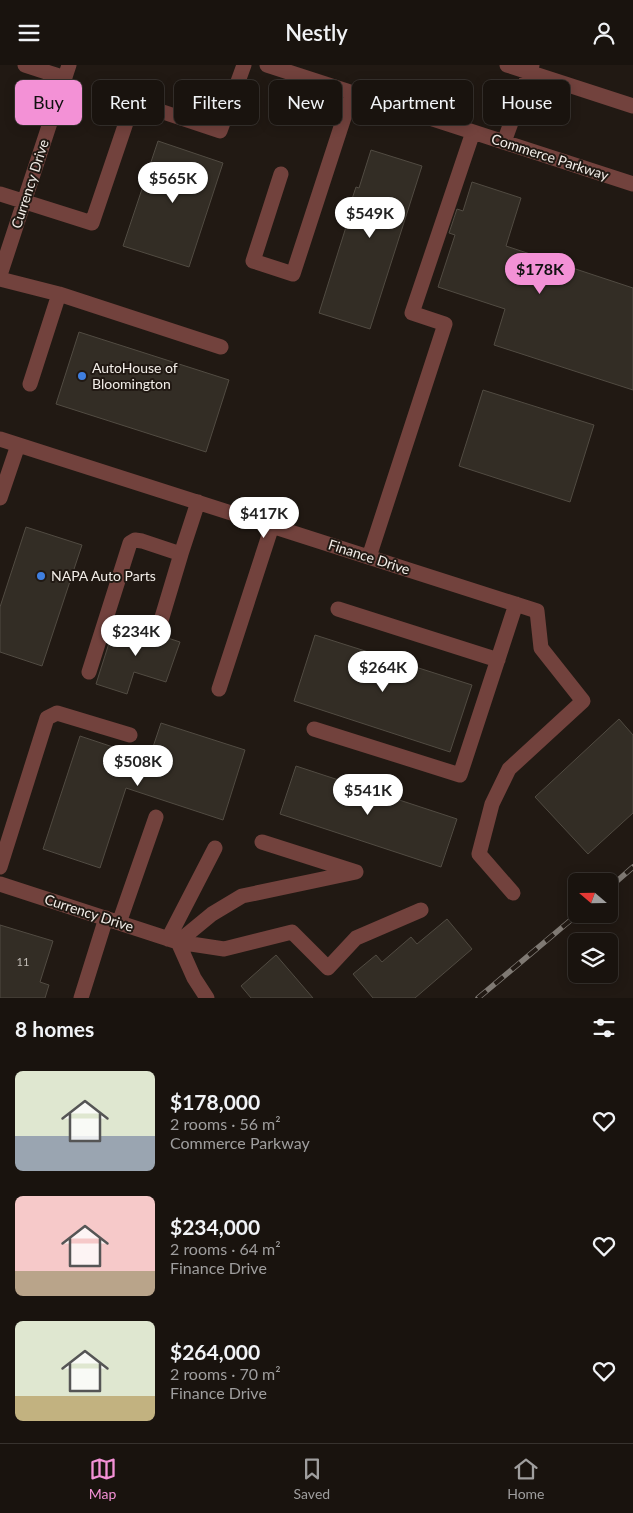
<!DOCTYPE html>
<html lang="en">
<head>
<meta charset="utf-8">
<style>
	:root { --surface:#19130e; --page:#26201c; --text:#f1f3f6; --muted:#9f9e9e; --line:#37322e; --accent:#f391d6 }
	body { margin:0; font-family:Lato,sans-serif; background:var(--page); color:var(--text); height:100vh; display:flex; flex-direction:column; font-size:19px; white-space:nowrap }
	* { box-sizing:border-box; margin:0 }
	p { font-size:16px; color:var(--muted) }
	.icon { flex:none; width:28px; height:28px; fill:none; stroke:currentColor; stroke-width:2; stroke-linecap:round; stroke-linejoin:round }
	.map { position:relative; height:933px; overflow:hidden }
	.details { display:flex; flex-direction:column; background:var(--surface); flex:1 }
	.details>* { flex:none }
	.guide { position:absolute; left:15px; top:15px; width:604px; height:45px; display:flex; gap:10px }
	.needle { width:32px; rotate:290deg }
	.controls { position:absolute; left:568px; top:808px; display:grid; gap:10px }
	.controls a { display:grid; place-items:center; width:50px; height:50px; border-radius:8px; background:var(--surface); box-shadow:0 2px 12px #0003,0 0 0 1px var(--line); font-size:25px }
	.price { position:absolute; translate:-50% -42px; padding:0 11px; border-radius:18px; background:#fff; color:#222; font-size:16px; line-height:32px; filter:drop-shadow(0 1px 2px #0008) }
	.price::after { content:''; position:absolute; left:50%; top:30px; width:15px; height:11px; margin-left:-8px; background:inherit; clip-path:polygon(0 0,100% 0,50% 100%) }
	.price.selected { background:var(--accent); color:#111 }
	ul { padding:0; list-style:none }
	li { display:flex; align-items:center; gap:15px; height:125px; padding:0 15px }
	li span { display:grid; place-items:center; flex:none; width:140px; height:100px; border-radius:8px; color:#555 }
	li>.icon { margin-inline-start:auto }
	span .icon { width:60px; height:60px; fill:#fffc; stroke-width:1 }
	li b { font-size:21px }
	h2 { display:flex; justify-content:space-between; align-items:center; height:60px; padding:0 15px; font-size:21px }
	.chip { padding:0 18px; border-radius:8px; background:var(--surface); box-shadow:0 2px 12px #0003,0 0 0 1px var(--line); font-size:18px; line-height:45px }
	.chip.selected { background:var(--accent); color:#111 }
	header { display:flex; justify-content:space-between; align-items:center; height:65px; padding:0 15px; background:var(--surface); font-size:22px; font-weight:600 }
	.menu { display:flex; justify-content:space-around; align-items:center; height:70px; border-top:1px solid var(--line); background:var(--surface); font-size:14px; color:var(--muted) }
	.menu a { display:grid; justify-items:center; gap:2px }
	.menu .selected { color:var(--accent) }
	.map>svg:first-child { display:block }
</style>
</head>
<body>
<header><svg class="icon" aria-label="menu" viewBox="0 0 24 24"><path d="M4 6h16M4 12h16M4 18h16"/></svg>Nestly<svg class="icon" aria-label="person" viewBox="0 0 24 24"><circle cx="12" cy="8" r="4"/><path d="M4 21q1-7 8-7t8 7"/></svg></header>
<div class="map">
<svg width="633" height="933" viewBox="0 0 633 933">
	<rect width="100%" height="100%" fill="#211913"/>
	<path fill="#332d25" stroke="#514b42" d="M158,76l65,22 -34,104 -66,-21z
		M371,85l51,16 -52,163 -51,-16 32,-102h-3l8,-24 3,1z
		M472,117l49,16 -15,48 127,42v102l-139,-45 11,-36 -67,-22 17,-52 -6,-2 8,-24 6,2z
		M79,267l150,48 -23,72 -150,-48z
		M483,325l111,35 -24,77 -111,-36z
		M26,462l56,18 -40,121 -42,-14v-45z
		M116,556l64,21 -14,40 -32,-10 -7,22 -31,-10z
		M315,570l157,50 -22,67 -156,-51z
		M619,654l14,16v78l-45,41 -53,-57z
		M161,658l84,27 -22,70 -97,-32 -26,80 -57,-19 37,-113 69,23z
		M296,701l161,53 -16,48 -161,-53z
		M447,854l25,30 -57,49h-42l-20,-24 23,-19 6,7 29,-25 6,7z
		M0,860l53,16 -13,41 9,3 -4,13h-45z
		M276,890l37,43h-62l-10,-12z"/>
	<g fill="none" stroke-linecap="round" stroke-linejoin="round">
		<path stroke="#72423d" stroke-width="15" d="M25,0l40,13
			M267,0l366,119
			M507,0l126,41
			M504,77l28,-77
			M281,109l-28,87 40,13 59,-181
			M0,129l92,29 41,-121 87,29 24,-66
			M0,210l69,-210
			M0,214l59,15 162,53
			M30,319l29,-90
			M0,374l537,172 4,37 42,53 -74,68 -17,35 -13,50 34,39
			M0,433l18,-53
			M369,492l76,-233 -33,-11 61,-181
			M338,544l160,51
			M160,559l21,-70
			M89,607l41,-129 5,-3 7,1 39,13 17,-52
			M219,624l53,-163
			M314,664l146,46 56,-171
			M0,802l47,-149 10,-5 73,22
			M0,819l178,58 46,7 68,-17 36,36 28,-30 65,-28
			M119,858l37,-106
			M168,874l47,-91
			M178,877l34,-28 30,-18 114,-24 -94,-30
			M178,877l16,36 13,20
			M81,933l25,-80"/>
		<g stroke="#7f7973" stroke-width="5.5">
			<path id="rail" d="M609,823l24,-21
				M478,933l100,-84"/>
		</g>
		<use href="#rail" stroke="#211913" stroke-width="4" stroke-dasharray="11" stroke-linecap="butt"/>
	</g>
	<g fill="#3f7fe0" stroke="#211913" stroke-width="2">
		<circle cx="82" cy="311" r="5"/>
		<circle cx="41" cy="511" r="5"/>
	</g>
	<g text-anchor="middle" stroke-width="4" stroke-linejoin="round" paint-order="stroke">
		<g font-size="11" fill="#c2bdb7">
			<text x="23" y="901">11</text>
		</g>
		<g font-size="14" fill="#f2ede8" stroke="#211913">
			<text transform="translate(550 92) rotate(18)" y="5">Commerce Parkway</text>
			<text transform="translate(30 119) rotate(-72)" y="5">Currency Drive</text>
			<text transform="translate(369 492) rotate(18)" y="5">Finance Drive</text>
			<text transform="translate(89 848) rotate(18)" y="5">Currency Drive</text>
		</g>
		<g font-size="14" fill="#f2ede8" stroke="#211913" text-anchor="start">
			<text x="92" y="308">AutoHouse of<tspan x="92" dy="16">Bloomington</tspan></text>
			<text x="51" y="516">NAPA Auto Parts</text>
		</g>
	</g>
</svg>
<div class="controls">
<a><svg class="needle" viewBox="-14 -14 28 28"><path d="M0-13l5 13h-10z" fill="#e53935"/><path d="M0 13l5-13h-10z" fill="#9f9e9e"/></svg></a>
<a><svg class="icon" aria-label="layers" viewBox="0 0 24 24"><path d="M12 4l9 5-9 5-9-5zM3 14l9 5 9-5"/></svg></a>
</div>
<b class="price" style="left:173px;top:139px">$565K</b>
<b class="price" style="left:370px;top:174px">$549K</b>
<b class="price selected" style="left:540px;top:230px">$178K</b>
<b class="price" style="left:264px;top:474px">$417K</b>
<b class="price" style="left:136px;top:592px">$234K</b>
<b class="price" style="left:383px;top:628px">$264K</b>
<b class="price" style="left:138px;top:722px">$508K</b>
<b class="price" style="left:368px;top:751px">$541K</b>
<div class="guide">
<a class="chip selected">Buy</a>
<a class="chip">Rent</a>
<a class="chip">Filters</a>
<a class="chip">New</a>
<a class="chip">Apartment</a>
<a class="chip">House</a>
</div>
</div>
<section class="details">
<h2>8 homes<svg class="icon" aria-label="filters" viewBox="0 0 24 24"><path d="M4 7h16M4 17h16"/><circle cx="9" cy="7" r="2"/><circle cx="15" cy="17" r="2"/></svg></h2>
<ul>
<li><span style="background:linear-gradient(#dfe7d0 65%,#9aa5b1 0)"><svg class="icon" aria-label="home" viewBox="0 0 24 24"><path d="M3 11l9-7 9 7M6 9v11h12V9"/></svg></span><div><b>$178,000</b><p>2 rooms · 56 m²</p><p>Commerce Parkway</p></div><svg class="icon" aria-label="heart" viewBox="0 0 24 24"><path d="M12 20l-8-8c-3-5 5-10 8-4 3-6 11-1 8 4z"/></svg></li>
<li><span style="background:linear-gradient(#f6c9c9 75%,#b9a48a 0)"><svg class="icon" aria-label="home" viewBox="0 0 24 24"><path d="M3 11l9-7 9 7M6 9v11h12V9"/></svg></span><div><b>$234,000</b><p>2 rooms · 64 m²</p><p>Finance Drive</p></div><svg class="icon" aria-label="heart" viewBox="0 0 24 24"><path d="M12 20l-8-8c-3-5 5-10 8-4 3-6 11-1 8 4z"/></svg></li>
<li><span style="background:linear-gradient(#dfe7d0 75%,#c2b280 0)"><svg class="icon" aria-label="home" viewBox="0 0 24 24"><path d="M3 11l9-7 9 7M6 9v11h12V9"/></svg></span><div><b>$264,000</b><p>2 rooms · 70 m²</p><p>Finance Drive</p></div><svg class="icon" aria-label="heart" viewBox="0 0 24 24"><path d="M12 20l-8-8c-3-5 5-10 8-4 3-6 11-1 8 4z"/></svg></li>
</ul>
</section>
<nav class="menu">
<a class="selected"><svg class="icon" aria-label="map" viewBox="0 0 24 24"><path d="M3 6l6-2 6 2 6-2v14l-6 2-6-2-6 2zM9 4v14M15 6v14"/></svg>Map</a>
<a><svg class="icon" aria-label="saved" viewBox="0 0 24 24"><path d="M7 4h10v16l-5-4-5 4z"/></svg>Saved</a>
<a><svg class="icon" aria-label="home" viewBox="0 0 24 24"><path d="M3 11l9-7 9 7M6 9v11h12V9"/></svg>Home</a>
</nav>
</body>
</html>
